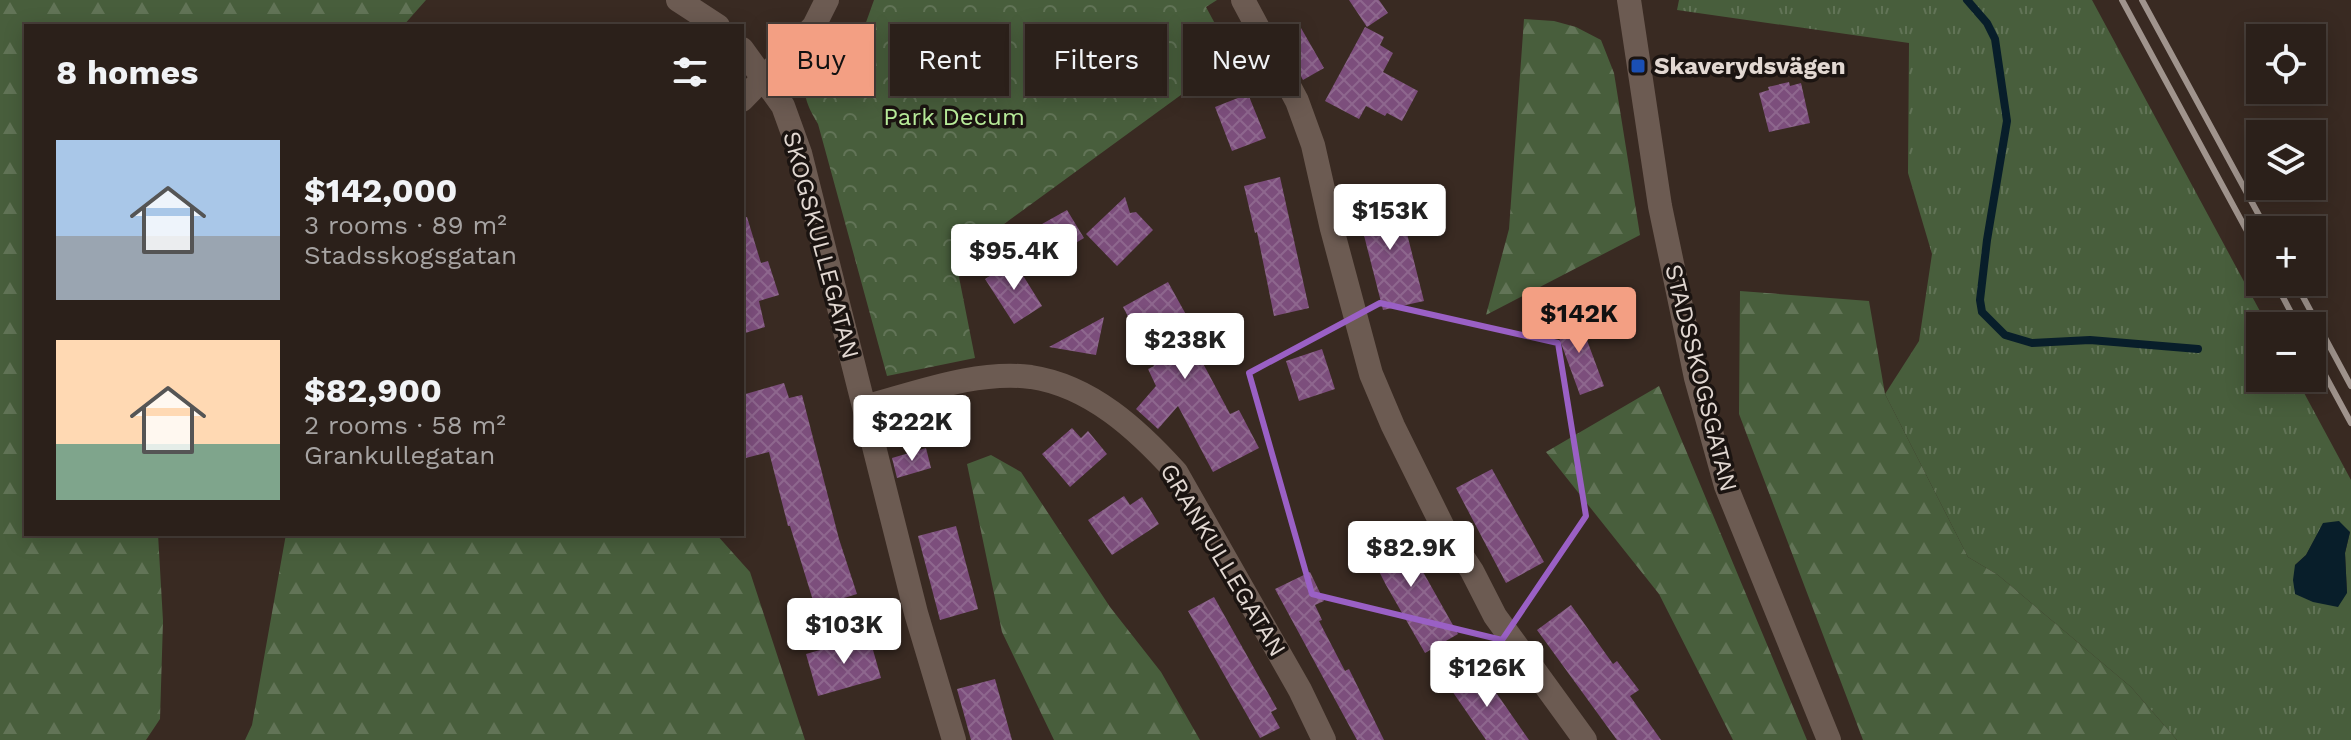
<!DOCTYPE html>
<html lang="en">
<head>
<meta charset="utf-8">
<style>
	:root { --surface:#2b201a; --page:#332823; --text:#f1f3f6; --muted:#a6a3a2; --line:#473e39; --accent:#f39f83 }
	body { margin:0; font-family:"Work Sans",sans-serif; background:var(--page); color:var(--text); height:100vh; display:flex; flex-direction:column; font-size:30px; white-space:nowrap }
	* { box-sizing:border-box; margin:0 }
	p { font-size:26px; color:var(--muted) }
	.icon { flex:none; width:44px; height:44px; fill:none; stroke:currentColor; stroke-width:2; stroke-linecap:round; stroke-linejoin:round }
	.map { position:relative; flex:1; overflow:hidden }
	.details { position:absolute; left:24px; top:24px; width:720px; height:512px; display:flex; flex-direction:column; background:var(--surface); border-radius:0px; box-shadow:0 4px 20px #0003,0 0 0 2px var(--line) }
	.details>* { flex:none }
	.banner { position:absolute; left:768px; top:24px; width:760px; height:72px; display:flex; gap:16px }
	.buttons { position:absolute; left:2246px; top:24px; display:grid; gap:16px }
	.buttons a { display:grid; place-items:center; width:80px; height:80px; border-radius:0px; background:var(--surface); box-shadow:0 4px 20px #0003,0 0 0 2px var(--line); font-size:40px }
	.price { position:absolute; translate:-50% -68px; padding:0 18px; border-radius:8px; background:#fff; color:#222; font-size:26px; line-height:52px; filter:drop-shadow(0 2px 4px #0008) }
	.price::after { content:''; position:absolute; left:50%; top:48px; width:24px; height:18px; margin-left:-12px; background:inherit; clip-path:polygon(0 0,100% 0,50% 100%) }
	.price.selected { background:var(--accent); color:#111 }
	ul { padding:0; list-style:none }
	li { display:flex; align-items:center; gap:24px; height:200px; padding:0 32px }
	li span { display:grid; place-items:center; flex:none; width:224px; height:160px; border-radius:0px; color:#555 }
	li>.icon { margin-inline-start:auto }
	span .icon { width:96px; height:96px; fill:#fffc; stroke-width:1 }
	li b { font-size:34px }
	h2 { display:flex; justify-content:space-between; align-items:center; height:96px; padding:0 32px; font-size:34px }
	.chip { padding:0 28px; border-radius:0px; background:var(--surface); box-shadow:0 4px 20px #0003,0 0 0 2px var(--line); font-size:28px; line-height:72px }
	.chip.selected { background:var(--accent); color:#111 }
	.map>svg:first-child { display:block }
</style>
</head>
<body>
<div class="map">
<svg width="2351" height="740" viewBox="0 0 2351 740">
	<defs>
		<pattern id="grass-tufts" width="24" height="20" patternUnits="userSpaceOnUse" patternTransform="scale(2)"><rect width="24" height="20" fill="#485e3c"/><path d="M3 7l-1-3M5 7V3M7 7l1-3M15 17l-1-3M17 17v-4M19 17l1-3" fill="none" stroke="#627457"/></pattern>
		<pattern id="forest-firs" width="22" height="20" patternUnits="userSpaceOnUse" patternTransform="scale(2)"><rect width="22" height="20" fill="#485e3c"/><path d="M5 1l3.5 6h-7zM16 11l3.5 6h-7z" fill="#627457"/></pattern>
		<pattern id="park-crowns" width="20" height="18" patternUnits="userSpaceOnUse" patternTransform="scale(2)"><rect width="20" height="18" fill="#485e3c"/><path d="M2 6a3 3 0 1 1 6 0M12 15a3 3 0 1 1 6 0" fill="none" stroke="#627457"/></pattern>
		<pattern id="building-cross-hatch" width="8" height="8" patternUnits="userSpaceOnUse" patternTransform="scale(2)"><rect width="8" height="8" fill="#7c4e7c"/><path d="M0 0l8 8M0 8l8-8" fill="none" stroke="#8e678e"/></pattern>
	</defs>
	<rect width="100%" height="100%" fill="#392a22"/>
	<path fill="url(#grass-tufts)" fill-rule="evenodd" d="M1679,0h413l176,326h-8v52h36l55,102v260h-174l-46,-53 -133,-112 -30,-18 -83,-163 34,-53 13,-87 -24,-81 1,-130 -232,-33zM2323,524l27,8 -5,21 2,40 -52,-28 11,-10z"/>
	<path fill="url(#forest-firs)" d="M0,0h426l-23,26h-377v508h132l5,87 -3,98 -14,21h-146z
		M1524,19l30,2 22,6 25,13 13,33 26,162 -154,80 23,-86z
		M1740,291l129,10 16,93 83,163 30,18 133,112 46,53h-314l-124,-326z
		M1659,386l148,354h-74l-74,-146 -113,-142z
		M991,455l30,17 89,135 51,65 39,68h-146l-52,-108 -35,-168z
		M286,534h430l34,38 55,168h-560l7,-15z"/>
	<path fill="url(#park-crowns)" d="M874,0h343l-11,7 27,50 -255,186 -19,34 16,81 -88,18 -69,-252c-18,-30 -16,-37 0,-68h36z"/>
	<path fill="#081e2a" d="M2339,521l11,11 -5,21 2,40 -9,14 -25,-5 -18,-8 -2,-14 2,-15 11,-10 17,-32z"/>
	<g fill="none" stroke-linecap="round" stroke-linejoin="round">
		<path stroke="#081e2a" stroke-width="8" d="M1967,0l20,23 8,16 12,82 -20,119 -7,60 2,12 23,23 27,8 58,-3 108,9"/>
	</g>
	<path fill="url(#building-cross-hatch)" d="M1349,0h30l9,13 -21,14z
		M1365,27l19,10 -4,8 13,8 -10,19 35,19 -16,30 -15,-8 -2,3 -19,-10 -7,13 -34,-18z
		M1301,28l23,40 -21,12 -22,-40z
		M1789,82l1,4 11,-3 9,40 -41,9 -10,-39 10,-3 -1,-3z
		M1248,94l18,44 -34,13 -17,-44z
		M1280,177l29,131 -35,8 -17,-84 -2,1 -11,-47z
		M1397,194l27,107 -41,9 -27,-106z
		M1125,197l5,16 6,-1 17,18 -36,36 -31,-32z
		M1067,210l17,28 -25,15 -17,-29z
		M747,217l14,46 7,-2 11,34 -20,6 6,26 -23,7v-116z
		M1014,261l28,45 -28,18 -29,-45z
		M1168,282l21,38 -7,4 48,90 9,-4 20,38 -46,24 -35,-66 -20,23 -22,-20 20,-23 -8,-17 6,-3 -31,-59z
		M1578,316l26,70 -24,9 -26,-71z
		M1104,317l-8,38 -47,-8z
		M1322,349l13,40 -36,12 -13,-40z
		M784,383l5,15 13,-3 37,144 18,55 -42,13 -25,-81h-2l-19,-74 -27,7v-64z
		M1072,428l9,10 7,-7 19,23 -37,33 -28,-33z
		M926,448l5,20 -34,10 -5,-20z
		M1492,469l52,93 -38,21 -50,-95z
		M1124,496l6,9 12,-8 17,27 -47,31 -24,-35z
		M956,526l22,83 -38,11 -22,-84z
		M1398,528l5,11 7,-3 13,25 -5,2 40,71 -33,19 -39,-68 -21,-41z
		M1310,572l14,29 -9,4 7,15 -3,1 26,50 4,-2 35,71h-27l-82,-151z
		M1214,597l63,112 -6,3 9,16 -20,10 -72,-127z
		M1571,605l42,59 4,-3 22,29 -9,6 31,44h-44l-80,-110z
		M869,636l12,42 -63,18 -12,-42z
		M1479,668l50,72h-43l-36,-52z
		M995,679l17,61h-41l-14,-51z"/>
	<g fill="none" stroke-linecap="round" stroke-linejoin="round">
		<path stroke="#6c5b52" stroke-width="24" d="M678,0l40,26
			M1243,0l54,101 16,44 19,84 39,145 22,52 50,101 29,44 23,45 90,124
			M1629,0l31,206 36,172 30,108 103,254
			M742,49l41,57 17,47 116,460 38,127
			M742,100l72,-74 13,-26
			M864,407c53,-14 112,-37 167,-30 60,9 107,53 145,95l124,218 24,50"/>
		<path stroke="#a0948d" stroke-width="6" d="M2122,0l138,255
			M2142,0l125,230
			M2275,282l23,44
			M2295,282l56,104
			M2312,351l39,72"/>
	</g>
	<path fill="none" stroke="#9a60c5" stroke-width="6" stroke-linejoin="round" d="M1380,303l178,40 28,173 -84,124 -190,-46 -63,-221z"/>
	<rect fill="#1a4fb4" stroke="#1b1411" stroke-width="3" x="1630" y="58" width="16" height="16" rx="4"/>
	<g text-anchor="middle" stroke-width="7" stroke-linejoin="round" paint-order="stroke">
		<g font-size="24" font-weight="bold" fill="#e2d8d2" stroke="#1b1411" text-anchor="start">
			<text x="1654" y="74">Skaverydsvägen</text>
		</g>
		<g font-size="24" fill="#b8ec9a" stroke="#1b1411">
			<text x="954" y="125">Park Decum</text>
		</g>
		<g font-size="24" fill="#e2d8d2" stroke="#1b1411">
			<text transform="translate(821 245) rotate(75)" y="8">SKOGSKULLEGATAN</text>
			<text transform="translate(1701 378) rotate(76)" y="8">STADSSKOGSGATAN</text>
			<text transform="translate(1223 560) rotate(59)" y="8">GRANKULLEGATAN</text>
		</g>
	</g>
</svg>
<div class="buttons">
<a><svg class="icon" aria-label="locate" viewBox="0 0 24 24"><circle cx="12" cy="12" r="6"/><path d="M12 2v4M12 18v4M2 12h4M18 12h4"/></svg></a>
<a><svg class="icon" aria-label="layers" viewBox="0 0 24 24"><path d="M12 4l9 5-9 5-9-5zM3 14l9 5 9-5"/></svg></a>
<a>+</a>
<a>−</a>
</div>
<b class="price" style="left:1390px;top:252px">$153K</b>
<b class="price" style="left:1014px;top:292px">$95.4K</b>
<b class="price selected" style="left:1579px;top:355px">$142K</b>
<b class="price" style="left:1185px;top:381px">$238K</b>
<b class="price" style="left:912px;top:463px">$222K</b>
<b class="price" style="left:1411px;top:589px">$82.9K</b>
<b class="price" style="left:844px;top:666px">$103K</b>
<b class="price" style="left:1487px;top:709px">$126K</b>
<div class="banner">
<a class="chip selected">Buy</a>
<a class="chip">Rent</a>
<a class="chip">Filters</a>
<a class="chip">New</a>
</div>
<section class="details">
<h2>8 homes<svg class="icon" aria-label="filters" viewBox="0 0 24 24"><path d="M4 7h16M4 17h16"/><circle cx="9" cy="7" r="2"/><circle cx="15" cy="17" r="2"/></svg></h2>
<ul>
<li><span style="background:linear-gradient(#a9c7e8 60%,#9aa5b1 0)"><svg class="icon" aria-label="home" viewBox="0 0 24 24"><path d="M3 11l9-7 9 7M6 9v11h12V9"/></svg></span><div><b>$142,000</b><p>3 rooms · 89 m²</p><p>Stadsskogsgatan</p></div></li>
<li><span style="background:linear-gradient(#ffd9b3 65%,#7fa58c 0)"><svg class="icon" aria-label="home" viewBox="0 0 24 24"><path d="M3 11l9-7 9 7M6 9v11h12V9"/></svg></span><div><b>$82,900</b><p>2 rooms · 58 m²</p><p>Grankullegatan</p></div></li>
</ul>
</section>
</div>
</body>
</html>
